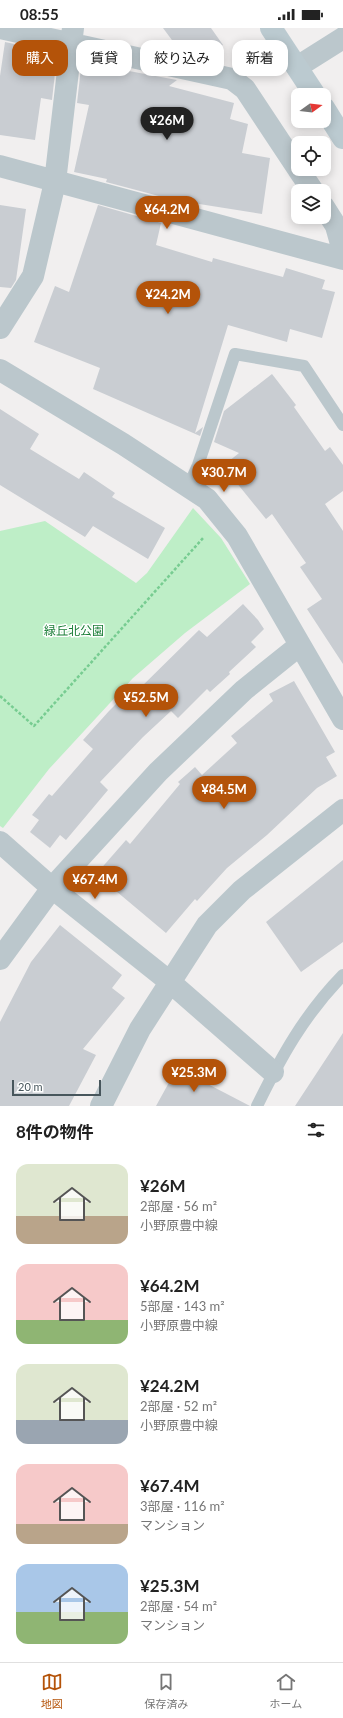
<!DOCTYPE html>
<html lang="ja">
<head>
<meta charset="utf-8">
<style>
	:root { --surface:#fff; --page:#f2f2f2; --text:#222; --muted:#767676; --line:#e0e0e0; --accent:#b45309 }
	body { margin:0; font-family:Lato,"Noto Sans JP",sans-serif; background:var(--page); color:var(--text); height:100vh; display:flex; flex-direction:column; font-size:15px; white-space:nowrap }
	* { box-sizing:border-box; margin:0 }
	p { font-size:13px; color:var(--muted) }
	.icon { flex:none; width:22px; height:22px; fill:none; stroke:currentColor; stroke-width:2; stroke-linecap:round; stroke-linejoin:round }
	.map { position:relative; height:1078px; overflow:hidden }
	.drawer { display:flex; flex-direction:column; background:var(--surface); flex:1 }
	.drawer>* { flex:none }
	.banner { position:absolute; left:12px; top:12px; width:319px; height:36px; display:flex; gap:8px }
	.needle { width:26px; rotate:75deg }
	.controls { position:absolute; left:291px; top:60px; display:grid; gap:8px }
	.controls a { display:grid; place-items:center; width:40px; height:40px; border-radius:8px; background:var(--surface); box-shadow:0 2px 10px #0003; font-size:20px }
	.scale { position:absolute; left:12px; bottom:10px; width:89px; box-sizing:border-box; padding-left:4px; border:2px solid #47565c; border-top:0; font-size:11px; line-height:14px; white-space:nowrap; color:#47565c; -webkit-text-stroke:3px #fff; paint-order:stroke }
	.price { position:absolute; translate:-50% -34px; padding:0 9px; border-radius:14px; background:var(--accent); color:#fff; font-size:13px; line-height:26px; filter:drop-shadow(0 1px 2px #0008) }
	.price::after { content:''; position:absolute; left:50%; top:24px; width:12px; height:9px; margin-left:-6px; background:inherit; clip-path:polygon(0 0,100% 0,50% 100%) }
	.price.active { background:#222; color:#fff }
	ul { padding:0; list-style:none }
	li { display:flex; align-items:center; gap:12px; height:100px; padding:0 16px }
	li span { display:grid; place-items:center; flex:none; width:112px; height:80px; border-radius:12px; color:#555 }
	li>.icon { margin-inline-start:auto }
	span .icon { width:48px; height:48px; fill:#fffc; stroke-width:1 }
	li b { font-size:17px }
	h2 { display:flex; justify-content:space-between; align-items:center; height:48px; padding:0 16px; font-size:17px }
	.pill { padding:0 14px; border-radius:12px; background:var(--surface); box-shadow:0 2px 10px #0003; font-size:14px; line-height:36px }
	.pill.active { background:var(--accent); color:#fff }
	.status { display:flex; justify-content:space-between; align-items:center; height:28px; padding:0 20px; background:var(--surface); direction:ltr }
	.status svg { height:11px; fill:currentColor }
	.tabs { display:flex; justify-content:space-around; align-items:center; height:56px; border-top:1px solid var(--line); background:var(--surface); font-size:11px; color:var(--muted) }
	.tabs a { display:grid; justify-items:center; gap:2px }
	.tabs .active { color:var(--accent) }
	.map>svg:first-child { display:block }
</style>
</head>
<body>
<div class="status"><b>08:55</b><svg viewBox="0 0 49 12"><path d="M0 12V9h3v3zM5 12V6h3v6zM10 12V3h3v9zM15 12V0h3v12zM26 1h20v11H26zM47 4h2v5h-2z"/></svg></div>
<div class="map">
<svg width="343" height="1078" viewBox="0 0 343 1078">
	<rect width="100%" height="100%" fill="#f1efef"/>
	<path fill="#beeec7" d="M193,480l28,30 29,46 -65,49 -52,45 -84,91 -46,59 -3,-2v-295l45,-10 91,62 11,-10z"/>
	<path fill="#c9cdd2" d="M163,0h48l12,17 -20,15 -20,-5z
		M5,14l37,8 -2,11 16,3 -4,36 -11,-2 -6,42 -35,-5v-59z
		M86,35l91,17 -8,6 65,17 -4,16 18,5 -6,29 28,5 -8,56 -88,-14 -68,-18 1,-3 -33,-7 15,-67 -12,-2 4,-35h4z
		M0,177l26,4 -10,71 -5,8 -11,-1z
		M98,177l63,18 -5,22 56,17 1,-4 70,19 3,-9 39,12 -3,9 13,3 -13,46 -32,-9 -3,13 -59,-17 -33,108 8,-6 -3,9 -107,-47 7,-21 -66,-26 21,-56 14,6z
		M272,346l24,31 -2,2 31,44 5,-4 13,18v26l-18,13 18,27v133l-36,-55 15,-10 -22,-32 6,-4 -34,-49 -6,5 -43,-53 16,-13 -25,-11 10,-31z
		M0,381l39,25 -9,15 49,30 5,-7 31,21 -3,4 53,31 -17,31 -55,-33 -8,11 -85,-52z
		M243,576l15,16 6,9 -13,13 5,5 -27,25 1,2 -20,18 -3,-3 -29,29 -7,-7 -28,26 -43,45 8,8 -42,50 -6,-5 -10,13 -20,-16 9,-12 -7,-5 17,-21 3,2 41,-47 -10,-9 26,-29 22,-22 4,4 64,-63 8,7z
		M294,653l41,71 -9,5 11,19 -20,12 -50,47 -40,33 -30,33 -2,-2 -29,34 -56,-47 2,-2 -14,-12 28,-32 4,4 50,-60 -2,-2 17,-15 7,8 35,-32 -6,-7 42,-35 -4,-7z
		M343,832v82l-42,30 -35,-50z
		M60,897l62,50 -10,13 13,10 -42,51 13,6 -27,51h-69v-84l31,-60z
		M343,1005v73h-48z
		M177,1040l73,38h-94z"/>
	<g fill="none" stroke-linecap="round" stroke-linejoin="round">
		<path stroke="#77cc91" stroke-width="2.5" stroke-dasharray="3 2" stroke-linecap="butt" d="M0,668l34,30 170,-189"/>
		<path stroke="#bbc7cc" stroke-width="12" d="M188,459l10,-22 37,-111 69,12 39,59
			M257,1078c24,-49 47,-91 86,-131"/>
		<path stroke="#bbc7cc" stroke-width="22" d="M0,0l232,51 13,10 53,80
			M297,39l46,-29
			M0,138l343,93
			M298,141l15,22
			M324,179l12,19 7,25
			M0,300l33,-52 22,-94 18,-154
			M0,342l123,74 84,55 30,37 106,183
			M0,814l52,46 118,94 103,90
			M0,931l52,-71 106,-116 86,-82 56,-45
			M101,1078l39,-77 67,-104 35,-35 101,-80"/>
		<path stroke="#bbcad0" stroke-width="22" d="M271,0l44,67
			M324,80l19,30"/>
	</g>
	<g text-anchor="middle" stroke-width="3" stroke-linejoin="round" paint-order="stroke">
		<g font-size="12" fill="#197d36" stroke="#fff">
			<text x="74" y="607">緑丘北公園</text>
		</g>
	</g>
</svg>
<div class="controls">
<a><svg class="needle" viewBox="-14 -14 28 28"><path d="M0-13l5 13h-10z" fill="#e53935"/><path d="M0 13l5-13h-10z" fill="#767676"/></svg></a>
<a><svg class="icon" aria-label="locate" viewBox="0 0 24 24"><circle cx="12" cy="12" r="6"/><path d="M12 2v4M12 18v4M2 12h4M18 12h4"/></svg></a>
<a><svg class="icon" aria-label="layers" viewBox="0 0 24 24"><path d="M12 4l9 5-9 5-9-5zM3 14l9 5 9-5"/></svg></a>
</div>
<div class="scale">20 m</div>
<b class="price active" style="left:167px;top:113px">¥26M</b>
<b class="price" style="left:167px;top:202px">¥64.2M</b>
<b class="price" style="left:168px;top:287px">¥24.2M</b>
<b class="price" style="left:224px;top:465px">¥30.7M</b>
<b class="price" style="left:146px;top:690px">¥52.5M</b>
<b class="price" style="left:224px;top:782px">¥84.5M</b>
<b class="price" style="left:95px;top:872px">¥67.4M</b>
<b class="price" style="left:194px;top:1065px">¥25.3M</b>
<div class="banner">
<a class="pill active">購入</a>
<a class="pill">賃貸</a>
<a class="pill">絞り込み</a>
<a class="pill">新着</a>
</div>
</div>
<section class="drawer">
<h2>8件の物件<svg class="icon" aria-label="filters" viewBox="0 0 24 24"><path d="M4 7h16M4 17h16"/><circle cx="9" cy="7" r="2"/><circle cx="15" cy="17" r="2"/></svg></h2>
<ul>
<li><span style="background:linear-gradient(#dfe7d0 65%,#b9a48a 0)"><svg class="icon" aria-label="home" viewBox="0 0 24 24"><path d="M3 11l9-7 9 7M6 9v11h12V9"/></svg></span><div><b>¥26M</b><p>2部屋 · 56 m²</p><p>小野原豊中線</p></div></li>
<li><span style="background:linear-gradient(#f6c9c9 70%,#8fb573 0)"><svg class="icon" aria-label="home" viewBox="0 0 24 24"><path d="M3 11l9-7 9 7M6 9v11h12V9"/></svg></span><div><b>¥64.2M</b><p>5部屋 · 143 m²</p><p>小野原豊中線</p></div></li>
<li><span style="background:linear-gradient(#dfe7d0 70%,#9aa5b1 0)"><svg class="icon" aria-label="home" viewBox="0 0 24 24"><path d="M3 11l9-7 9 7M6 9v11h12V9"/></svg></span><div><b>¥24.2M</b><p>2部屋 · 52 m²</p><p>小野原豊中線</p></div></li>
<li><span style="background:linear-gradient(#f6c9c9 75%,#b9a48a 0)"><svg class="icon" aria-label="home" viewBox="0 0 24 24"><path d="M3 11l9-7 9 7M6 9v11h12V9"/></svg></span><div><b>¥67.4M</b><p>3部屋 · 116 m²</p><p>マンション</p></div></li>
<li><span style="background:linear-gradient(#a9c7e8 60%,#8fb573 0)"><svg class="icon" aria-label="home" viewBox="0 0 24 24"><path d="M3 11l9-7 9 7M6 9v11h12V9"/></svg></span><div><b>¥25.3M</b><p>2部屋 · 54 m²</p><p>マンション</p></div></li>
</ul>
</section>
<nav class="tabs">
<a class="active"><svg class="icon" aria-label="map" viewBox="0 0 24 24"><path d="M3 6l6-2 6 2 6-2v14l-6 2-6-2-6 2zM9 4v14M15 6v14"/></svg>地図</a>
<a><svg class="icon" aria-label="saved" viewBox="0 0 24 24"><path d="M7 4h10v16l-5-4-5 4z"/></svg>保存済み</a>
<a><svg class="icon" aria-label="home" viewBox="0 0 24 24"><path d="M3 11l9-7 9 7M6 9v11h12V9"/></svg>ホーム</a>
</nav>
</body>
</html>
